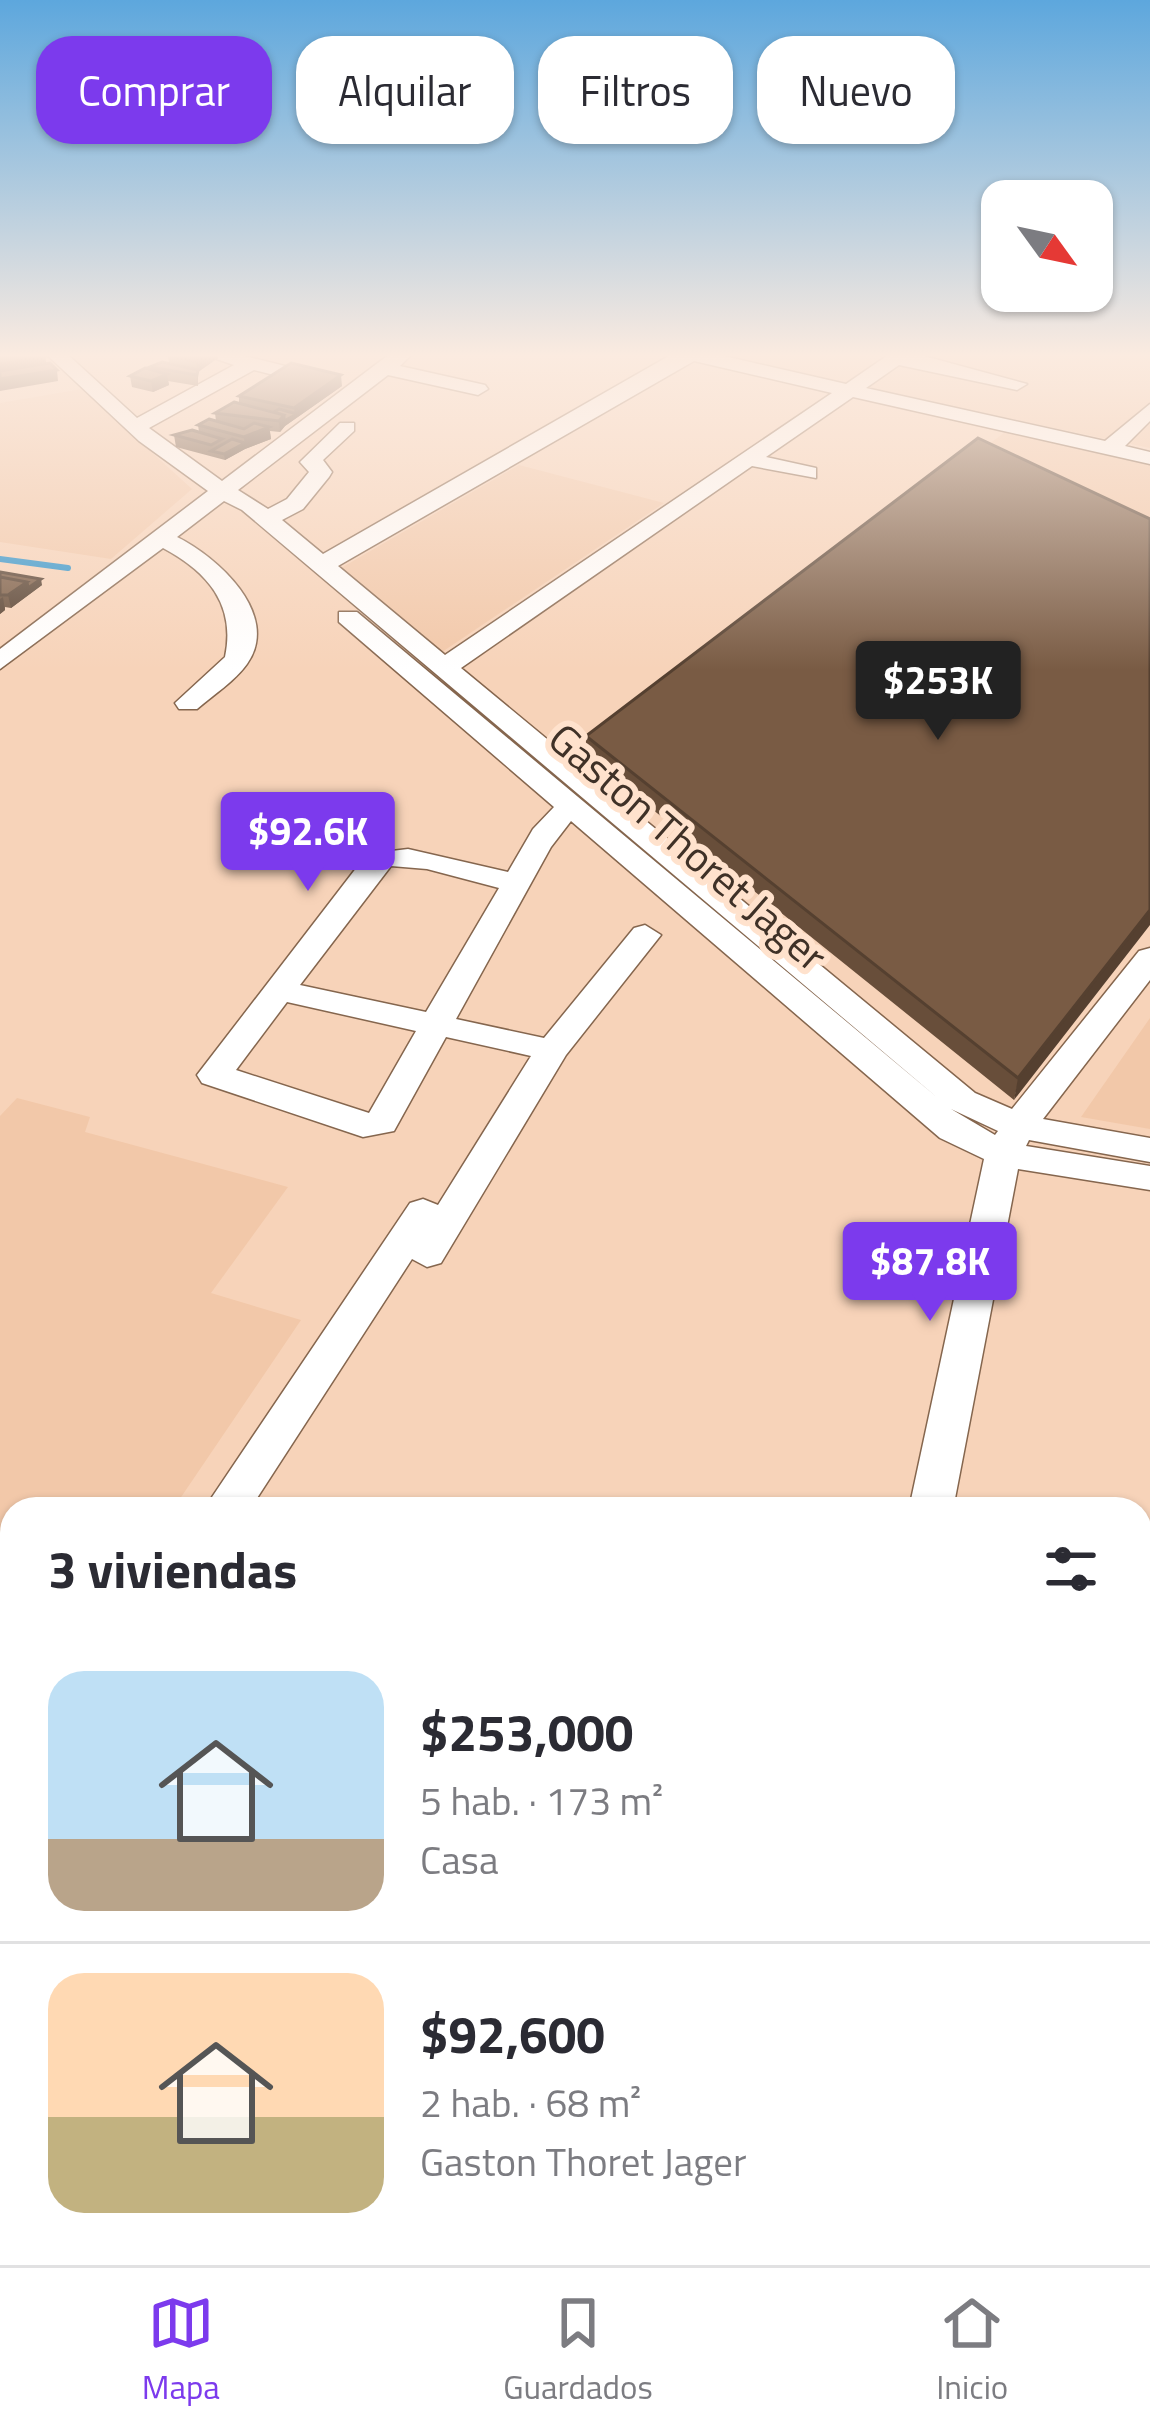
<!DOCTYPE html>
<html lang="es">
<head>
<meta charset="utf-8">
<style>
	:root { --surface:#fff; --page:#f7f7f7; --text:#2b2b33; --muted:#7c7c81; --line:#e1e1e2; --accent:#7c3aed }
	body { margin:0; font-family:"Titillium Web",sans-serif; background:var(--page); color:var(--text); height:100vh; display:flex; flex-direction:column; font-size:45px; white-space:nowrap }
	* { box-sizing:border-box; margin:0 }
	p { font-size:39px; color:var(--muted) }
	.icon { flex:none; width:66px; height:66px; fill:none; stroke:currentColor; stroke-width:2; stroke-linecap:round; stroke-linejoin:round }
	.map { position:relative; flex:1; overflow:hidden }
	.sheet { position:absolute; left:0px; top:1497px; width:1152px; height:768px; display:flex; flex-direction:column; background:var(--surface); border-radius:36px 36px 0 0; box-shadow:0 3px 9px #0004 }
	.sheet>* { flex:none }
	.top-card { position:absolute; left:36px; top:36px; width:1080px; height:108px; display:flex; gap:24px }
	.needle { width:78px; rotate:123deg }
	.fabs { position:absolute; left:981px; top:180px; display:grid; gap:24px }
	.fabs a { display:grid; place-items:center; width:132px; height:132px; border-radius:24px; background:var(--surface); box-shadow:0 3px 9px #0004; font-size:60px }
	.price { position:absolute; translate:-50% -102px; padding:0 27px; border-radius:12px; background:var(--accent); color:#fff; font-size:39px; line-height:78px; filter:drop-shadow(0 3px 6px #0008) }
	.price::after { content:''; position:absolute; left:50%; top:72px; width:36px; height:27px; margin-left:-18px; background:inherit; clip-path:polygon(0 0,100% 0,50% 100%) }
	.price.active { background:#222; color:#fff }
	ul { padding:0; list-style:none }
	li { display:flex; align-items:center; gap:36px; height:300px; padding:0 48px }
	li+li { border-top:3px solid var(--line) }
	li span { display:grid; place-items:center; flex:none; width:336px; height:240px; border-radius:36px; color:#555 }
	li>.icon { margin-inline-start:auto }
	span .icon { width:144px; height:144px; fill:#fffc; stroke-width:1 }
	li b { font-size:51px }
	h2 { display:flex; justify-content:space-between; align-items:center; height:144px; padding:0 48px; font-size:51px }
	.pill { padding:0 42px; border-radius:36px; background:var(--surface); box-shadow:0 3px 9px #0004; font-size:42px; line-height:108px }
	.pill.active { background:var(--accent); color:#fff }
	.menu { display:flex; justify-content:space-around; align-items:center; height:168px; border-top:3px solid var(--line); background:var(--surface); font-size:33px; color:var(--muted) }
	.menu a { display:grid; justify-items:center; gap:6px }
	.menu .active { color:var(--accent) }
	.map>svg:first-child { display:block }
</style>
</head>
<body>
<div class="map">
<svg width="1150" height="2265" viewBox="0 0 1150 2265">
	<rect width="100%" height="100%" fill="#f7d3b9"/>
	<path fill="#f2c8a9" d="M711,353h159l3,15 -25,17z
		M920,353h230v95l-283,-59z
		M82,389l110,100 -81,70 -111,-17v-139z
		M1005,432l145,33v74l-175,-84z
		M519,465l145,38 -222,149 -101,-84z
		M1150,1018v111l-69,-12z
		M17,1098l73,19 -5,15 203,55 -77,106 90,27 -128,189h-161v237l-12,18v-648z"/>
	<path fill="#e5a97b" d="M12,2038v215h13l-6,12h-19v-207z"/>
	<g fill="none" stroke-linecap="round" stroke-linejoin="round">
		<path stroke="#2c93cc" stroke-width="6" d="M0,559l68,9"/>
		<g stroke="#85664e" stroke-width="3">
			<path id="minor" d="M45,353h21l71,65 97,-53 -35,-12h34l96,24 3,4 -10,6 -68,-17 -105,58 73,53 169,-128h22l-13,13 85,19 3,4 -10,6 -90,-20 -150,115 30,19 19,-10 22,-27 -9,-10 40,-39h14v8l-31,29 9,12 -3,5 -26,32 -21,11 41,34 351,-201h37l135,31 45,-31h22l114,31 -10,6 -118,-25 -33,23 239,53 45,-37v17l-25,25 25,6v12l-297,-67 -87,60 50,11v10l-64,-12 -291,202 514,425 37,16 127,-158 11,-3v32l-107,139 107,19v24l-121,-22 -3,6 124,20v24l-132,-21 -65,340h-44l75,-350 -44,-21 -369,-317 -20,26 -95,172 88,19 90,-110 11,-3 16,10 -95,120 -125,208 -14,4 -15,-8 -162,250h-46l206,-306 13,-4 15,6 93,-149 -85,-19 -52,94 -31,6 -161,-54 -5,-8 170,-221 41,-5 100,23 25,-43 21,-22 -215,-185v-10h18l582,487 -697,-589 -18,-9 -47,36c39,19 105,77 70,127 -12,17 -34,31 -50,45h-18l-4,-6 50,-46c11,-52 -17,-85 -62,-109l-163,121v-20l208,-158 -69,-50zM694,361l138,32 -387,262 -107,-89zM391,866l36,3 72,19 -73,124 -126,-27zM287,1002l129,29 -47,82 -133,-43zM951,1109l47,22 -3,4z
				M12,1807v61l-12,5v-61z
				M452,2253h63l5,12h-63z
				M598,2253h60l-4,12h-60z
				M750,2253h60l-2,12h-60z"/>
		</g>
		<use href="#minor" fill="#fff" fill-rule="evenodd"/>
	</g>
	<path fill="#684e3a" d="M168,355l50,3 -20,14v14l-30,-5 1,4 -16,7 -21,-5 -2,-11 20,-6v-3l19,-4z
		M342,386l-57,40 -5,6 -10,-1 1,8 -26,10 -20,11 -49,-13 -2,-12 25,-3 -1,-7 18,-4 -1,-8 24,-10v-7z
		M1150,519l-136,581 -428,-344v-20z
		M0,572l42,13 -31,23 -6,-1v3l-5,4z"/>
	<path fill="#554030" d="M208,353h9l1,5 -20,14v14l-2,-24z
		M45,356l2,11 -47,8v-11z
		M57,370l1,11 -58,10v-12z
		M167,374l2,11 -16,7 -2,-11z
		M341,375l1,11 -57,40 -1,-5 11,-7 -1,-6z
		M284,415l1,11 -5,6 -1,-11z
		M269,427l2,12 -26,10 -1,-12z
		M245,443v6l-20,11 -1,-6z
		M41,579l1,6 -31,23 -3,-13 19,-13z
		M3,597l2,13 -5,4v-15z
		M1150,910v15l-136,175 4,-22z"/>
	<path fill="#795b44" stroke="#554030" stroke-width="3" d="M0,353h42l3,3 -45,8z
		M173,353h35l-12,9 -28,-7z
		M162,362l36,8 -1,5 -47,-8z
		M50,363l7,7 -57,9v-8z
		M291,363l50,12 -47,33 -55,-12z
		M145,368l22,6 -16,7 -21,-5z
		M234,402l50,13 -5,6 -64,-8z
		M279,409l18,5 -13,7v-6l-10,-3z
		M209,419l35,10 10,-6 15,4 -25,10 -46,-12z
		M192,430l30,9 -11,6 -37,-10z
		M978,438l172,81v391l-132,168 -432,-342z
		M232,439l13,4 -21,11 -13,-3z
		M0,572l41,7 -13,9 -1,-6 -27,-5z
		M0,577l27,5 -19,13h-8z"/>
	<linearGradient id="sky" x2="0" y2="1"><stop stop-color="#5da7dd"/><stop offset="0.53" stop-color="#fbebe0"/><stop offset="1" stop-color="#fbebe0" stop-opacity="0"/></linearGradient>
	<rect width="1150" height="670" fill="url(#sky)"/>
	<g text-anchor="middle" stroke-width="12" stroke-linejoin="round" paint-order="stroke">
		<g font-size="42" fill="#3f3127" stroke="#ffe2cd">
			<text transform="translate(688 847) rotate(41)" y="15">Gaston Thoret Jager</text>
		</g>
	</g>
</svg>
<div class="fabs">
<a><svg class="needle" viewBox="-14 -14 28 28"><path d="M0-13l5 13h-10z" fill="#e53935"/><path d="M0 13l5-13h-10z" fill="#7c7c81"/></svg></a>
</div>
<b class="price active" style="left:938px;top:743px">$253K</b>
<b class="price" style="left:308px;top:894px">$92.6K</b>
<b class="price" style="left:930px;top:1324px">$87.8K</b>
<div class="top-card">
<a class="pill active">Comprar</a>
<a class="pill">Alquilar</a>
<a class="pill">Filtros</a>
<a class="pill">Nuevo</a>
</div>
<section class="sheet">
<h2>3 viviendas<svg class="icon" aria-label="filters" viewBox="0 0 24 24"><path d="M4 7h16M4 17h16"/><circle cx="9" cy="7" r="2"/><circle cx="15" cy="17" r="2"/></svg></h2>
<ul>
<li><span style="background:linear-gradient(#bfe0f5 70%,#b9a48a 0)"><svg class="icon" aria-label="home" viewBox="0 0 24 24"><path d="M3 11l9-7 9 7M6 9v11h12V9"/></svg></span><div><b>$253,000</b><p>5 hab. · 173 m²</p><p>Casa</p></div></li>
<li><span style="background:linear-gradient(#ffd9b3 60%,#c2b280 0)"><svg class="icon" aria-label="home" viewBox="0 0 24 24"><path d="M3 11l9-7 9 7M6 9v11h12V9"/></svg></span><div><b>$92,600</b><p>2 hab. · 68 m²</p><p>Gaston Thoret Jager</p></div></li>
</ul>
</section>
</div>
<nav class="menu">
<a class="active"><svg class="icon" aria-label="map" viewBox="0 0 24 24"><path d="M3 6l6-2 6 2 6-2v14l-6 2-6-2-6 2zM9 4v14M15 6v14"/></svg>Mapa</a>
<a><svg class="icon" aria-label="saved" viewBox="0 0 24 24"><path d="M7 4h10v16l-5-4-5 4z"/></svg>Guardados</a>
<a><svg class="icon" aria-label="home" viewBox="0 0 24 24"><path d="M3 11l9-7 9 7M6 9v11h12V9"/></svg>Inicio</a>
</nav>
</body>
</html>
